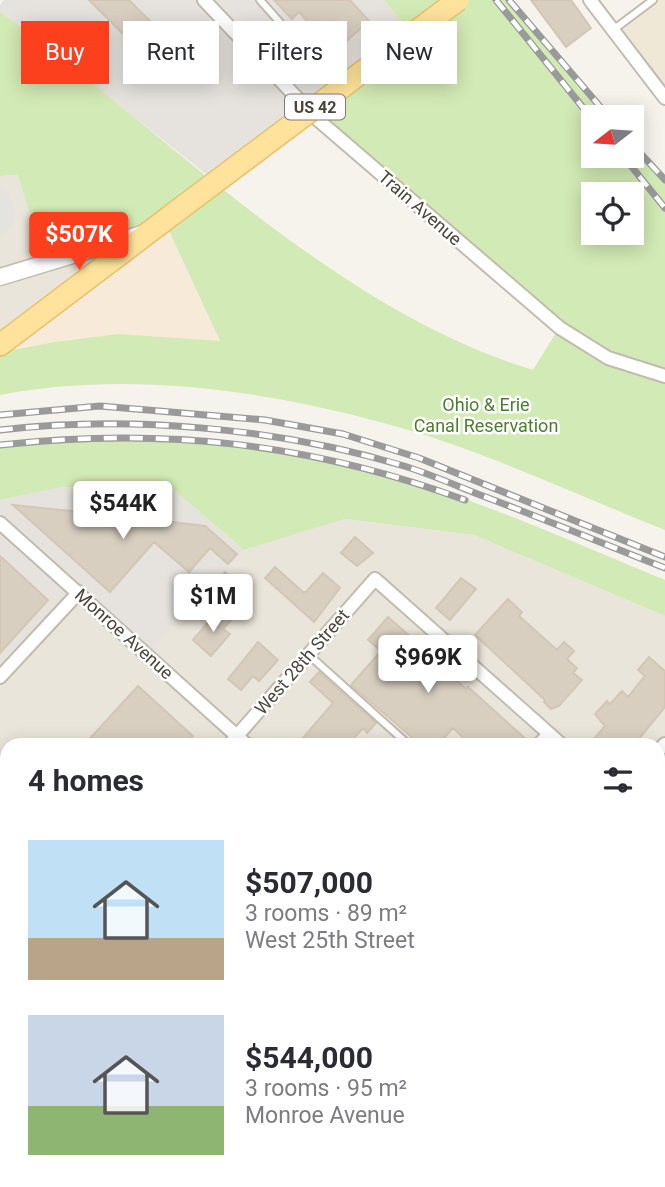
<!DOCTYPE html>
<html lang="en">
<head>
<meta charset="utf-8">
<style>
	:root { --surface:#fff; --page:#f7f7f7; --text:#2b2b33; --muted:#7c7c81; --accent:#fc3f1d }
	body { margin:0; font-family:Roboto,sans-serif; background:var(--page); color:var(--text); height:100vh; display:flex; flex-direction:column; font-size:26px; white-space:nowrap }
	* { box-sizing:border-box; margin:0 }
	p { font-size:23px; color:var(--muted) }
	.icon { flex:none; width:38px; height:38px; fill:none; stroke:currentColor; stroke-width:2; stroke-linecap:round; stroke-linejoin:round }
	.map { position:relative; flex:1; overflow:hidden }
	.side { position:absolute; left:0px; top:738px; width:665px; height:450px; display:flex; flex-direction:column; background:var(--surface); border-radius:21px 21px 0 0; box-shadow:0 4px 18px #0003 }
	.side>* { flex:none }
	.top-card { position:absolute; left:21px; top:21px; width:623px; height:63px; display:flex; gap:14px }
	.needle { width:46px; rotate:253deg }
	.fabs { position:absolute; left:581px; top:105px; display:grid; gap:14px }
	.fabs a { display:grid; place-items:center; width:63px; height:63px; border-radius:0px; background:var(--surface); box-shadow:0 4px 18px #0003; font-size:35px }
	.price { position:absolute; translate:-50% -60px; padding:0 16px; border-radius:7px; background:#fff; color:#222; font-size:23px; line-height:46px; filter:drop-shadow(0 2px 4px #0008) }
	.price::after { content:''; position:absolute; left:50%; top:42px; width:21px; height:16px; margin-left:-10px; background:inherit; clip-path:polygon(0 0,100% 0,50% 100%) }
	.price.on { background:var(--accent); color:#fff }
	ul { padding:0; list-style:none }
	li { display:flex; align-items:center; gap:21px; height:175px; padding:0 28px }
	li span { display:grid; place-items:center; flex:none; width:196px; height:140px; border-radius:0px; color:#555 }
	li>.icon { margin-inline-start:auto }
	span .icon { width:84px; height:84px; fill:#fffc; stroke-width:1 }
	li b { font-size:30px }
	h2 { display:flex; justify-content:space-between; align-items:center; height:84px; padding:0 28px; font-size:30px }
	.tag { padding:0 24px; border-radius:0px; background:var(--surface); box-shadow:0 4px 18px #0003; font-size:24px; line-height:63px }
	.tag.on { background:var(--accent); color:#fff }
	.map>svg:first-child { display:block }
</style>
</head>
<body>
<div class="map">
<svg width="665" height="1187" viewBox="0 0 665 1187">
	<rect width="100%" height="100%" fill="#f6f3ec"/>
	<path fill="#eae5da" d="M17,175l131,57 -148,113v-169z
		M345,519l129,16 191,81v324l-7,8v-202h-651v245l-7,7v-318l79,-85 68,59 97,-104z
		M658,1112l7,6v69h-539l5,-6h527z"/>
	<path fill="#f7ead8" d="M164,220l56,122 -102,-8 -118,16z"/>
	<path fill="#e6e2dd" d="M4,0h380l29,34 -198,147 -215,-169v-7z
		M63,487l112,4 69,59 -96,104 -69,-59 -79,85v-180z"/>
	<path fill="#efe8d6" d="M653,0h12v98l-52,-68z
		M7,991v190h124l-5,6h-126v-189z"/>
	<path fill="#d2eab5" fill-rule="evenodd" d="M384,0h126l99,117h-16v39h39v-12l33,36v350c-88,-35 -176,-77 -267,-103 -127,-36 -267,-57 -398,-32v-43l55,-10 63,-8 102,7 -56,-121 -119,43 -27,-88 -18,1v-164c167,121 333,297 533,358l26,-42 -242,-209 95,-86zM593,194h39v39h-39z
		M109,437c70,1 138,6 206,19 121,24 236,77 350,124v36l-191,-81 -129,-16 -101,31 -69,-59 -112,-4 -63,13v-55z
		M665,940v178l-7,-6v-164z"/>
	<path fill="#e5e3e0" d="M0,187l9,6 7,19 -2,8 -8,12 -6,3z"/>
	<path fill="#d8cfc1" stroke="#d3c7b4" stroke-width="2" d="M89,0h40l34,34 -20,20z
		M274,0h76l19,21 -35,31 -35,-40 -7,7z
		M531,0h40l20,28 -25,19z
		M13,505l68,7 16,13 9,-11 99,12 32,28 -9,10 -18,-16 -21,24 -35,-30 -44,50z
		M355,537l18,16 -16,13 -16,-13z
		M0,556l48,44 -48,53z
		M275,567l28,25h3l17,-19 17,15 -26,34 -49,-44z
		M225,572l13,12 -10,12 -13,-12z
		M461,578l15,11 -26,31 -14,-12z
		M508,599l14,13 -3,4 38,34 7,-8 10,9 -7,8 10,9 -4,5 9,7 -23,26 -8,3 -7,-7 1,-2 -70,-65z
		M219,610l12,10 -8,9 7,5 -19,22 -18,-16z
		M388,617l62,54 -2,2 18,16 2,-2 61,55 -2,4h-55l-19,-18 -16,18h-15l-71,-61 30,-34 -13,-11z
		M258,642l20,18 -19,21 -6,-5 -12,14 -13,-11z
		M649,657l16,14v36l-31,38 -2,-2 -2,3h-42l17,-20 -10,-12 12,-13 3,3 12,-13 6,6 17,-21 -7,-6z
		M319,672l57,51 -9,10 -4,-5 -16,18h-51l37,-43 -23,-21z
		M138,686l55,50 -9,10h-101z"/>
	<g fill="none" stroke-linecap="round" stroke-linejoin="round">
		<g stroke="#c2bbae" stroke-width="10">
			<path id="service" d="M260,0l47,53
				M613,30l40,-30
				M309,655l101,91
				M533,746l14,-14
				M6,821l1,1"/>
		</g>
		<g stroke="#c2bbae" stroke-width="16">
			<path id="minor" d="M204,0l113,119 243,209 48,30 57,18
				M590,0l75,98
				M0,523l248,223
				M0,677l79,-85
				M228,746l147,-167 188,167
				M658,751l7,-7
				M0,998l7,-7
				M0,1105l7,7
				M658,1112l7,6
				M84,1181l7,6
				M126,1187l5,-6
				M417,1187l5,-6"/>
		</g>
		<g stroke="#c2bbae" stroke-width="19">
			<path id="tertiary" d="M0,277l142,-43"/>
		</g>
		<g stroke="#e6c16a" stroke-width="24">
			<path id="primary" d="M0,345l173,-131"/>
		</g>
		<use href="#service" stroke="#fff" stroke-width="6"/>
		<use href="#minor" stroke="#fff" stroke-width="12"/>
		<use href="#tertiary" stroke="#fff" stroke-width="16"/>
		<use href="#primary" stroke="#ffe39c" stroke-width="21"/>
		<g stroke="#9a9a9a" stroke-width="7">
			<path id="rail" d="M496,0l97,120
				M509,0l100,117
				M632,144l33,36
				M623,156l42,52
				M0,415l100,-9 165,14 78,14 76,24 246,99
				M0,430c130,-15 278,-2 404,36 26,8 53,20 79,30 61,23 121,48 182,72
				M0,445c164,-18 310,-2 465,55"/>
		</g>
		<use href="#rail" stroke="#fff" stroke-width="4.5" stroke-dasharray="13" stroke-linecap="butt"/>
		<g stroke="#e6c16a" stroke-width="24" stroke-linecap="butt">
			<path id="primary-bridge" d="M173,214l285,-214"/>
		</g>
		<use href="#primary-bridge" stroke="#ffe39c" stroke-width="21"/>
	</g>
	<g text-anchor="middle" stroke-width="5" stroke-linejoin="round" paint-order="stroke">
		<rect fill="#fff" stroke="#817c74" stroke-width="2" x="285" y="94.5" width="60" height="25" rx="5"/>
		<g font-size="16" font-weight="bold" fill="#4b4439">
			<text x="315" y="113">US 42</text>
		</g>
		<g font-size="18" fill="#4b4439" stroke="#fff">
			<text transform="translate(420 208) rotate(41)" y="6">Train Avenue</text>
			<text transform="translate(124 634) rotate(42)" y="6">Monroe Avenue</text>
			<text transform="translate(302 662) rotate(-49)" y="6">West 28th Street</text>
		</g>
		<g font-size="18" fill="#4a7f2a" stroke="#fff">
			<text x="486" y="411">Ohio &amp; Erie<tspan x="486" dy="21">Canal Reservation</tspan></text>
		</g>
	</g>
</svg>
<div class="fabs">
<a><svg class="needle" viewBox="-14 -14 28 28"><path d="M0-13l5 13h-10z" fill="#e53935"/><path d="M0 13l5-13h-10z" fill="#7c7c81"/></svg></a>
<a><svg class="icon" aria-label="locate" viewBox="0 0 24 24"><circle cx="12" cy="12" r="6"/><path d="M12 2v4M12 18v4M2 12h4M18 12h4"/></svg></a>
</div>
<b class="price on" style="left:79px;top:272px">$507K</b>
<b class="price" style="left:123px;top:541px">$544K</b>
<b class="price" style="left:213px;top:634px">$1M</b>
<b class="price" style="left:428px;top:695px">$969K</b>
<div class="top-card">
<a class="tag on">Buy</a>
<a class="tag">Rent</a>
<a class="tag">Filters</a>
<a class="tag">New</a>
</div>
<section class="side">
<h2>4 homes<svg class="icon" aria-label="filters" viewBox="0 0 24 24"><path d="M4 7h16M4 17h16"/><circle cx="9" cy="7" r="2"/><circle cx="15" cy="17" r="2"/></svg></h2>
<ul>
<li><span style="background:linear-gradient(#bfe0f5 70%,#b9a48a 0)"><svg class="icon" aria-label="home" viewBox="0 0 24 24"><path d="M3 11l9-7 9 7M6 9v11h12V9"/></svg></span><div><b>$507,000</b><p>3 rooms · 89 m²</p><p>West 25th Street</p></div></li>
<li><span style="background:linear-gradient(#c9d6e8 65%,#8fb573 0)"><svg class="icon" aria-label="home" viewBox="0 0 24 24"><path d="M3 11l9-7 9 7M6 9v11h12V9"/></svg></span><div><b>$544,000</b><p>3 rooms · 95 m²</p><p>Monroe Avenue</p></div></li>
</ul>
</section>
</div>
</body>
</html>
